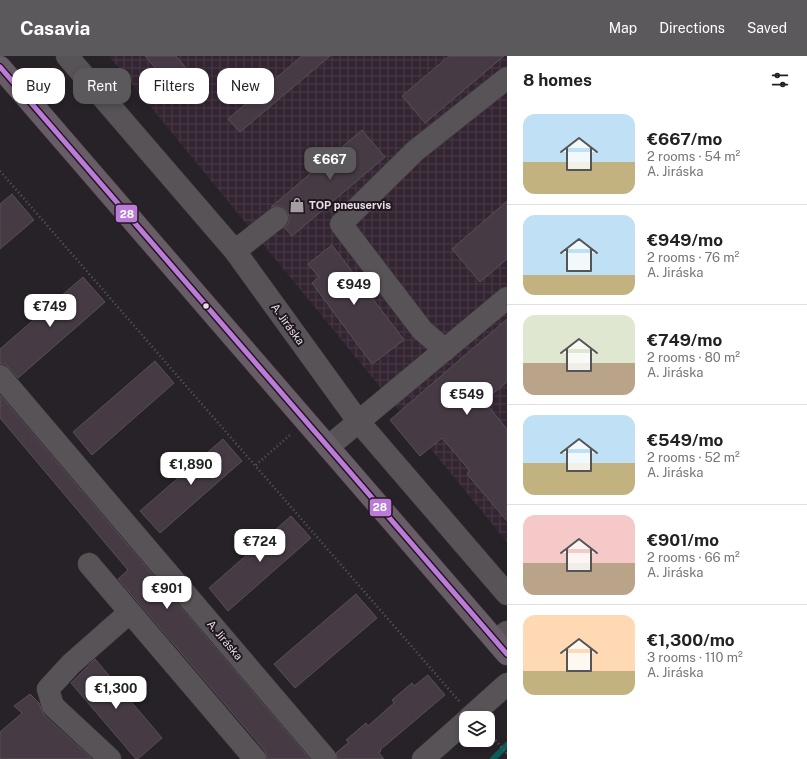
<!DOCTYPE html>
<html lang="en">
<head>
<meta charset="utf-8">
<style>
	:root { --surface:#fff; --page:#f2f2f2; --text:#222; --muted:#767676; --line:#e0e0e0; --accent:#5c595c }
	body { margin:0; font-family:"Public Sans",sans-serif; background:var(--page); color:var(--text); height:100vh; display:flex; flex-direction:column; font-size:15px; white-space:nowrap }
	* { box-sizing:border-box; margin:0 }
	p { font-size:13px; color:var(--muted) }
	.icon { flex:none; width:22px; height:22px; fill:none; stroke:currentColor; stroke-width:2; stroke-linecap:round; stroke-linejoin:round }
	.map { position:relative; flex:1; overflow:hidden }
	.side { display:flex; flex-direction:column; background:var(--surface); width:300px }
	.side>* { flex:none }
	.top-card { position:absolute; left:12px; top:12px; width:380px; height:36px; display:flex; gap:8px }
	.fabs { position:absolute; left:459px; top:655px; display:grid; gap:8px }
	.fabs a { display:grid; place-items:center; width:36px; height:36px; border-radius:8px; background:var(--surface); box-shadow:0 2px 6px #0003; font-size:20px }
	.price { position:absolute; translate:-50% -34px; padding:0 9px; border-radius:8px; background:#fff; color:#222; font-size:13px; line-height:26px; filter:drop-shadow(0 1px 2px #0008) }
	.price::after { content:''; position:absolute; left:50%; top:24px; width:12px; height:9px; margin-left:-6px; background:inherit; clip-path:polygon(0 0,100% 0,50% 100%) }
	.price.active { background:var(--accent); color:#fff }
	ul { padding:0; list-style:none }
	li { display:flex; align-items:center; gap:12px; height:100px; padding:0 16px }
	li+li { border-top:1px solid var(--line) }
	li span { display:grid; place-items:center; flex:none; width:112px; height:80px; border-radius:12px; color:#555 }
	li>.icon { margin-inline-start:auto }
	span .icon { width:48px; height:48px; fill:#fffc; stroke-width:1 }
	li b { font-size:17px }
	h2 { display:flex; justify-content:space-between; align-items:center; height:48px; padding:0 16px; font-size:17px }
	.pill { padding:0 14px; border-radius:12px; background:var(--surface); box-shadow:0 2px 6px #0003; font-size:14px; line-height:36px }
	.pill.active { background:var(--accent); color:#fff }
	header { display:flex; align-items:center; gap:24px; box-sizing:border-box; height:56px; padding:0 20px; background:var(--accent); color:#fff }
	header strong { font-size:19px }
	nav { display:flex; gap:22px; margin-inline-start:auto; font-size:14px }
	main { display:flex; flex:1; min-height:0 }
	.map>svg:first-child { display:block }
</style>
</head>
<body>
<header>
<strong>Casavia</strong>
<nav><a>Map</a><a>Directions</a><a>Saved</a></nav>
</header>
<main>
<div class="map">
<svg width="507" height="703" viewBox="0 0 507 703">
	<defs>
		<pattern id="industrial-grid" width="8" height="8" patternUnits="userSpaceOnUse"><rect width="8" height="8" fill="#342532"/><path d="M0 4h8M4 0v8" fill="none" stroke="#483a46"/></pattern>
	</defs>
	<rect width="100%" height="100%" fill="#272227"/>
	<path fill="url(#industrial-grid)" d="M109,0h398v486z"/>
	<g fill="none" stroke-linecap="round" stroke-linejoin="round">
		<path stroke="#0b5b59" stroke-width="6" d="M493,703l14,-14"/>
	</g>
	<path fill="#463b45" stroke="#565156" d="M145,0h31l21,25 -18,15z
		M302,0h28l-90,76 -12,-13z
		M449,0h55l-79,67 -23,-27z
		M362,74l23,27 -93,79 -7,-8 4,-6v-6l-2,-5 -6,-5h-5l-5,1z
		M12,138l22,26 -34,29v-45z
		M507,145v58l-27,23 -28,-33z
		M332,189l72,95 -32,24 -60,-81 7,-6 -11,-13z
		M83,221l22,25 -87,76 -9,-10 -4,-4h-5v-15z
		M507,263v63l-23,19 23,28v92l-40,-47 3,-3 -28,-33 -22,18 -30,-36z
		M155,305l19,22 -82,72 -19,-23z
		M0,339l310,364h-43l-2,-8 -147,-172 10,-9 -128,-152z
		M223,383l19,22 -82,72 -20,-22z
		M291,460l20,22 -83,73 -19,-23z
		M356,538l21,24 -82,70 -21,-24z
		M95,603l67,79 -24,21h-2l-65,-76z
		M428,619l17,20 -65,55 1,1 -2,2 5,6h-46l-2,-6 13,-11 -3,-2 20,-17 2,3 26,-23 -2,-3 20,-17 2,3z
		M30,638l9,9 5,12 48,44h-92v-27l22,-19 -8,-7z"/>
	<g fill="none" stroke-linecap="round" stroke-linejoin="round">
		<g stroke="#433e43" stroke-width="23">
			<path id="minor" d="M67,0l168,195 123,170 149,173
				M235,195l42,-33
				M445,294l-23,-20 -81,-106 74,-73 92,-73
				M0,320l326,383
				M328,391l179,-149
				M89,508l166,195
				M496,585l11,-9
				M469,662l38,-34
				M110,703l-57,-53 -5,-17 23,-25 59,-52
				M423,703l43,-38"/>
		</g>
		<g stroke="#433e43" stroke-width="23">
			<path id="major" d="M0,11l507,587"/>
		</g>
		<path stroke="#5d5a5d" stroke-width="2.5" stroke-dasharray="1 3" stroke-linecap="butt" d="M0,115l459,530
			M256,409l34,-30
			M488,675l19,23"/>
		<use href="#minor" stroke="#585357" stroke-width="22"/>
		<use href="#major" stroke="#685c67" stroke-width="22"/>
		<g stroke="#20161f" stroke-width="8">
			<path id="bus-1" d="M0,11l507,587"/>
		</g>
		<use href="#bus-1" stroke="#bd7bd9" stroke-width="5"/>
	</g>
	<defs>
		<g id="shop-bare" transform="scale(1.2)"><path d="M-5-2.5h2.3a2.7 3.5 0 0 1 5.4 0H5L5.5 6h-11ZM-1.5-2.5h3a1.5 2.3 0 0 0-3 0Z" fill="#a49da2" stroke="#20161f" stroke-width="2.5" paint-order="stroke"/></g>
	</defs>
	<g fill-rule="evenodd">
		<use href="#shop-bare" x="297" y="149"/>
	</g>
	<circle fill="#e7dfe5" stroke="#20161f" stroke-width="1.5" cx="206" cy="250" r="3.5"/>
	<g text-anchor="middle" stroke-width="4" stroke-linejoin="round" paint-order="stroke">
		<g font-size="11" font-weight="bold" fill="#e7dfe5" stroke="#20161f" text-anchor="start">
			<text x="309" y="153">TOP pneuservis</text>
		</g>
		<g font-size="11" fill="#e7dfe5" stroke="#20161f">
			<text transform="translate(288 268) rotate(54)" y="4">A. Jiráska</text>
			<text transform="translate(225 584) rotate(50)" y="4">A. Jiráska</text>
		</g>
	</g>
	<g stroke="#20161f" stroke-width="1.5">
		<rect x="115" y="148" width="23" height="19" rx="4" fill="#bd7bd9"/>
		<rect x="369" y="442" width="23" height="19" rx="4" fill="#bd7bd9"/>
	</g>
	<g font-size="11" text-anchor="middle" font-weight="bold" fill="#fff">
		<text x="127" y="162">28</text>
		<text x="380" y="455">28</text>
	</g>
</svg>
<div class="fabs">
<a><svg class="icon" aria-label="layers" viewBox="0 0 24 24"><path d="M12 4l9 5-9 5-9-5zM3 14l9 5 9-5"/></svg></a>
</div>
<b class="price active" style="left:330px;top:125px">€667</b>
<b class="price" style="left:354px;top:250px">€949</b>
<b class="price" style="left:50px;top:272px">€749</b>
<b class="price" style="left:467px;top:360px">€549</b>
<b class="price" style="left:191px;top:430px">€1,890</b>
<b class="price" style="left:260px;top:507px">€724</b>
<b class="price" style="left:167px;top:554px">€901</b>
<b class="price" style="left:116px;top:654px">€1,300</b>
<div class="top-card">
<a class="pill">Buy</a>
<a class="pill active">Rent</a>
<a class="pill">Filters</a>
<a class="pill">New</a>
</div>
</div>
<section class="side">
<h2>8 homes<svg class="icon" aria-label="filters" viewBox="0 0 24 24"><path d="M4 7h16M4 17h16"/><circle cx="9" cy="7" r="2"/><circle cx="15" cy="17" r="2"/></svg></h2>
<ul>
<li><span style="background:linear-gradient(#bfe0f5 60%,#c2b280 0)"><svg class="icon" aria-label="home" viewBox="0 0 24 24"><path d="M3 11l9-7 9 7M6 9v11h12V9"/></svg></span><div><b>€667/mo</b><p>2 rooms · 54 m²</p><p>A. Jiráska</p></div></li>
<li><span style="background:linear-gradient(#bfe0f5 75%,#c2b280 0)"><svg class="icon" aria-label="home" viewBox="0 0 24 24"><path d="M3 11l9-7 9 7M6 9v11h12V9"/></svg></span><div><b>€949/mo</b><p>2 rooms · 76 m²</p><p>A. Jiráska</p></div></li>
<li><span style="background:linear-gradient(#dfe7d0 60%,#b9a48a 0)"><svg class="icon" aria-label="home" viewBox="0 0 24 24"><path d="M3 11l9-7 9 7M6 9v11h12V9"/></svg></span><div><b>€749/mo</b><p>2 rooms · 80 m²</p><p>A. Jiráska</p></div></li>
<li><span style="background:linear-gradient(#bfe0f5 60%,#c2b280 0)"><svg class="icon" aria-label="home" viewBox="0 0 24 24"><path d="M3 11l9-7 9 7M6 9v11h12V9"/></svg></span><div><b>€549/mo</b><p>2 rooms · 52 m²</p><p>A. Jiráska</p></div></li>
<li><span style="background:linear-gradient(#f6c9c9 60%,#b9a48a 0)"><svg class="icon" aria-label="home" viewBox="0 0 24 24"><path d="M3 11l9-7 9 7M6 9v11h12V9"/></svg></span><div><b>€901/mo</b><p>2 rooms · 66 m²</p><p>A. Jiráska</p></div></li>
<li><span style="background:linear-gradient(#ffd9b3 70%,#c2b280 0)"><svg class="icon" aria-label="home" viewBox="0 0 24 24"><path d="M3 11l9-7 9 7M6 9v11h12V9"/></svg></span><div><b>€1,300/mo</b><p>3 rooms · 110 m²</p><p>A. Jiráska</p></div></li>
</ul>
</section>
</main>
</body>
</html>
